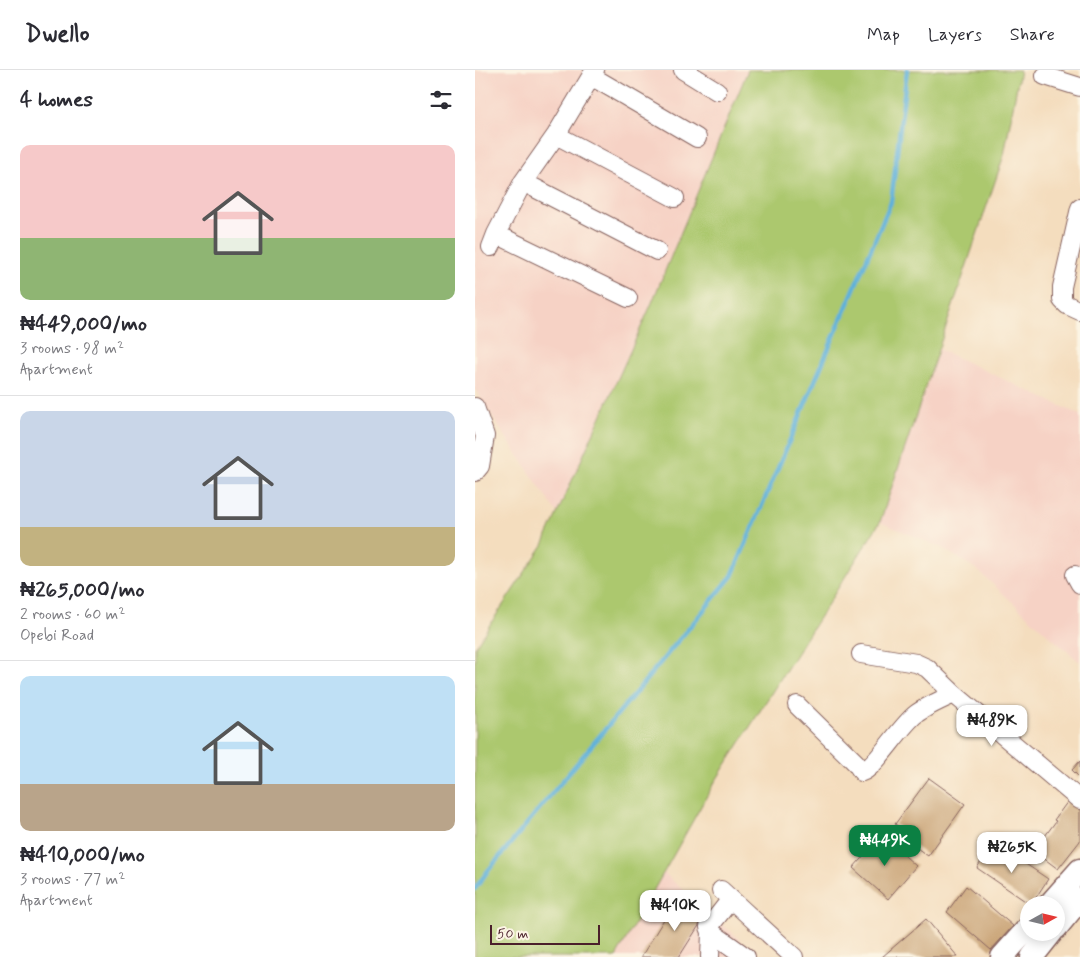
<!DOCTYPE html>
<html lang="en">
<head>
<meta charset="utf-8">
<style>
	:root { --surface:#fff; --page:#f2f2f3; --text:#2b2b33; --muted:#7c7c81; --line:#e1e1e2; --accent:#0b8043 }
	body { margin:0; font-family:Mynerve,sans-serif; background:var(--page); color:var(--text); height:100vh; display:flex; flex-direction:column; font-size:19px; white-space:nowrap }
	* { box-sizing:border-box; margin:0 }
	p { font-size:16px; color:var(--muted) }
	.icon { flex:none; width:28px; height:28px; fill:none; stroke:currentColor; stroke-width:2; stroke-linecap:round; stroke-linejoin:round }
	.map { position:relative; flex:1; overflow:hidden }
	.details { display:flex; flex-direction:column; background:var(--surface); width:475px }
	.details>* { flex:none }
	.needle { width:32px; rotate:82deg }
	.tools { position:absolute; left:545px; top:826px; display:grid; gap:10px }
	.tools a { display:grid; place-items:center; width:45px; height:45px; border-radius:50%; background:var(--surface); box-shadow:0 2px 12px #0003; font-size:25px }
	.scale { position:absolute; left:15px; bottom:12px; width:110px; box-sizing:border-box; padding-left:5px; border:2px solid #4a1f2b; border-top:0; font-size:14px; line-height:18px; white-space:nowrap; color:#4a1f2b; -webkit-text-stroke:4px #fcf5e5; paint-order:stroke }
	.price { position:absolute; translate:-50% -42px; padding:0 11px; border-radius:10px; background:#fff; color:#222; font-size:16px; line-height:32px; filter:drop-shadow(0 1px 2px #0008) }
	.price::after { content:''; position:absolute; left:50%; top:30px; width:15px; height:11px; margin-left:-8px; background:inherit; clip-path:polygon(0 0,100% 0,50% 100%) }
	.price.active { background:var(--accent); color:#fff }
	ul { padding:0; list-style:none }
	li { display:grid; align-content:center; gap:10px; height:265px; padding:0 20px }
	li+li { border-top:1px solid var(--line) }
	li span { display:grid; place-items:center; height:155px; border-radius:10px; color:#555 }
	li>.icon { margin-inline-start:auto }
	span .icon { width:90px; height:90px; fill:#fffc; stroke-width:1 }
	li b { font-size:21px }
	h2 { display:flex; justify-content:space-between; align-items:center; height:60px; padding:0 20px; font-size:21px }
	header { display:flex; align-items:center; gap:30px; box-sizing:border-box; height:70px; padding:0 25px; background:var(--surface); border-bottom:1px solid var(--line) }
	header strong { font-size:24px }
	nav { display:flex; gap:28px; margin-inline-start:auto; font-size:18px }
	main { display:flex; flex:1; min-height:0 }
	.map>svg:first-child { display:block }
</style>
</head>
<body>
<header>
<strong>Dwello</strong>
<nav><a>Map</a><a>Layers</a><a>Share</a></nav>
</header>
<main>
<section class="details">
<h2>4 homes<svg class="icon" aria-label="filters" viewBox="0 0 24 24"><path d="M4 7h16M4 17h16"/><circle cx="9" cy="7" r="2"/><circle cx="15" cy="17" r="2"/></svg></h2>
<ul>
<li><span style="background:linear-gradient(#f6c9c9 60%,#8fb573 0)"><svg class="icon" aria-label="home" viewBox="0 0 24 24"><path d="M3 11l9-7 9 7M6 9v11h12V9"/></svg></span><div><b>₦449,000/mo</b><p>3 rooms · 98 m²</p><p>Apartment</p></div></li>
<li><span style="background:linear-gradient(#c9d6e8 75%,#c2b280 0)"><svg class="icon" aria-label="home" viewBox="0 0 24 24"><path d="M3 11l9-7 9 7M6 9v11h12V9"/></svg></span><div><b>₦265,000/mo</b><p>2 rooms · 60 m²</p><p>Opebi Road</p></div></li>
<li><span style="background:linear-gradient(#bfe0f5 70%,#b9a48a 0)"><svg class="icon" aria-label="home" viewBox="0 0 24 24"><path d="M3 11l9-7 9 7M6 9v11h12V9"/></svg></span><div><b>₦410,000/mo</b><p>3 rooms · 77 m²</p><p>Apartment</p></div></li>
</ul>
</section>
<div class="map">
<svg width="605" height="887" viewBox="0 0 605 887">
	<rect width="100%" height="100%" fill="#fcf5e5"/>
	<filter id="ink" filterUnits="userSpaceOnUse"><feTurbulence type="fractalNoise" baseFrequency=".02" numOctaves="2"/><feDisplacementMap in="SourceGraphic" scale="10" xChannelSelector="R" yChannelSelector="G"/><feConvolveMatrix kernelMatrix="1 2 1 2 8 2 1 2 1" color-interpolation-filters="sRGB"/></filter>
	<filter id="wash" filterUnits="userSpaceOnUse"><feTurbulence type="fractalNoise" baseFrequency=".0096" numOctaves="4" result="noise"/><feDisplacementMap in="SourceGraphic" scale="20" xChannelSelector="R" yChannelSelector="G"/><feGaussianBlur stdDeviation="1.12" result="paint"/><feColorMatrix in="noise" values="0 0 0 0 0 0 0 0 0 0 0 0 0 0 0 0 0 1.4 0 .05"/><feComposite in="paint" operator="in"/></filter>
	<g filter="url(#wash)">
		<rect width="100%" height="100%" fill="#f4ddbe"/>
		<path fill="#f6d2c5" d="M0,0h273l-97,235 -94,208 -62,-92 -20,-32z
			M464,279l141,66v247l-26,-22 -78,-71 -34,-21 -62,-26z
			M189,803l95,84h-143z"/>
		<path fill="#acc86e" stroke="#7b744c" d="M273,0h272l-16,85 -124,367 -167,263 -97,172h-141v-310l68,-102 108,-240z"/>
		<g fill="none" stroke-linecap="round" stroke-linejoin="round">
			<path stroke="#5fb1da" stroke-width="4.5" d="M0,819l12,-17 245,-296 159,-374 16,-132"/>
		</g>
		<g id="blocks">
			<path fill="#cca77b" d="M605,691v17l-8,-8z
				M454,708l36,26 -37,52 -25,-18 3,-6 -11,-8z
				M593,731l12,9v31l-22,28 -24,-18 22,-30 -2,-1z
				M407,765l34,31 -28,33 -35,-31z
				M518,772l55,37 -17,26 -54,-37z
				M491,816l47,40 -22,24 -44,-38z
				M202,828l28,18 -26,41h-38z
				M451,849l32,38h-76z"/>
		</g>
	</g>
	<g filter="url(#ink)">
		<use href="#blocks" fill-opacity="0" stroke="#86625e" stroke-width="1"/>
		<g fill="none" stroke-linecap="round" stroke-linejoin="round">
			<g stroke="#86625e" stroke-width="20">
				<path id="minor" d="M208,0l34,21
					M116,6l106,62
					M570,6l35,11
					M81,65l119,63
					M48,112l134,69
					M605,138l-18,79v13l5,5 13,6
					M21,164l132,64
					M16,177l5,-13 27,-52 33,-47 39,-65
					M0,337l10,29 -5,30 -5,6
					M600,505l5,9
					M386,584l55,9 11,5 27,26 126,106
					M322,635l59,58 6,9c12,-3 39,-47 54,-58 11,-8 25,-14 38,-20
					M246,820l73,67
					M256,829l-22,28 2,5 35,25
					M235,887l1,-25"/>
			</g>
			<g stroke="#86625e" stroke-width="25">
				<path id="major" d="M574,835l31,-35
					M581,858l24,-29
					M527,887l27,-30
					M557,887l20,-25"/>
			</g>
			<use href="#minor" stroke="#fff" stroke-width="18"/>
			<use href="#major" stroke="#fff" stroke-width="22"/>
		</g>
	</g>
</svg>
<div class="tools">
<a><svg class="needle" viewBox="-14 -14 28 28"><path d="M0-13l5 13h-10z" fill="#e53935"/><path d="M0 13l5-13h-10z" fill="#7c7c81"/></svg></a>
</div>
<div class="scale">50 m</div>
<b class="price" style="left:517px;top:677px">₦489K</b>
<b class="price active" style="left:410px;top:797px">₦449K</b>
<b class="price" style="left:537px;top:804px">₦265K</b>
<b class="price" style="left:200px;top:862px">₦410K</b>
</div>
</main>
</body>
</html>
